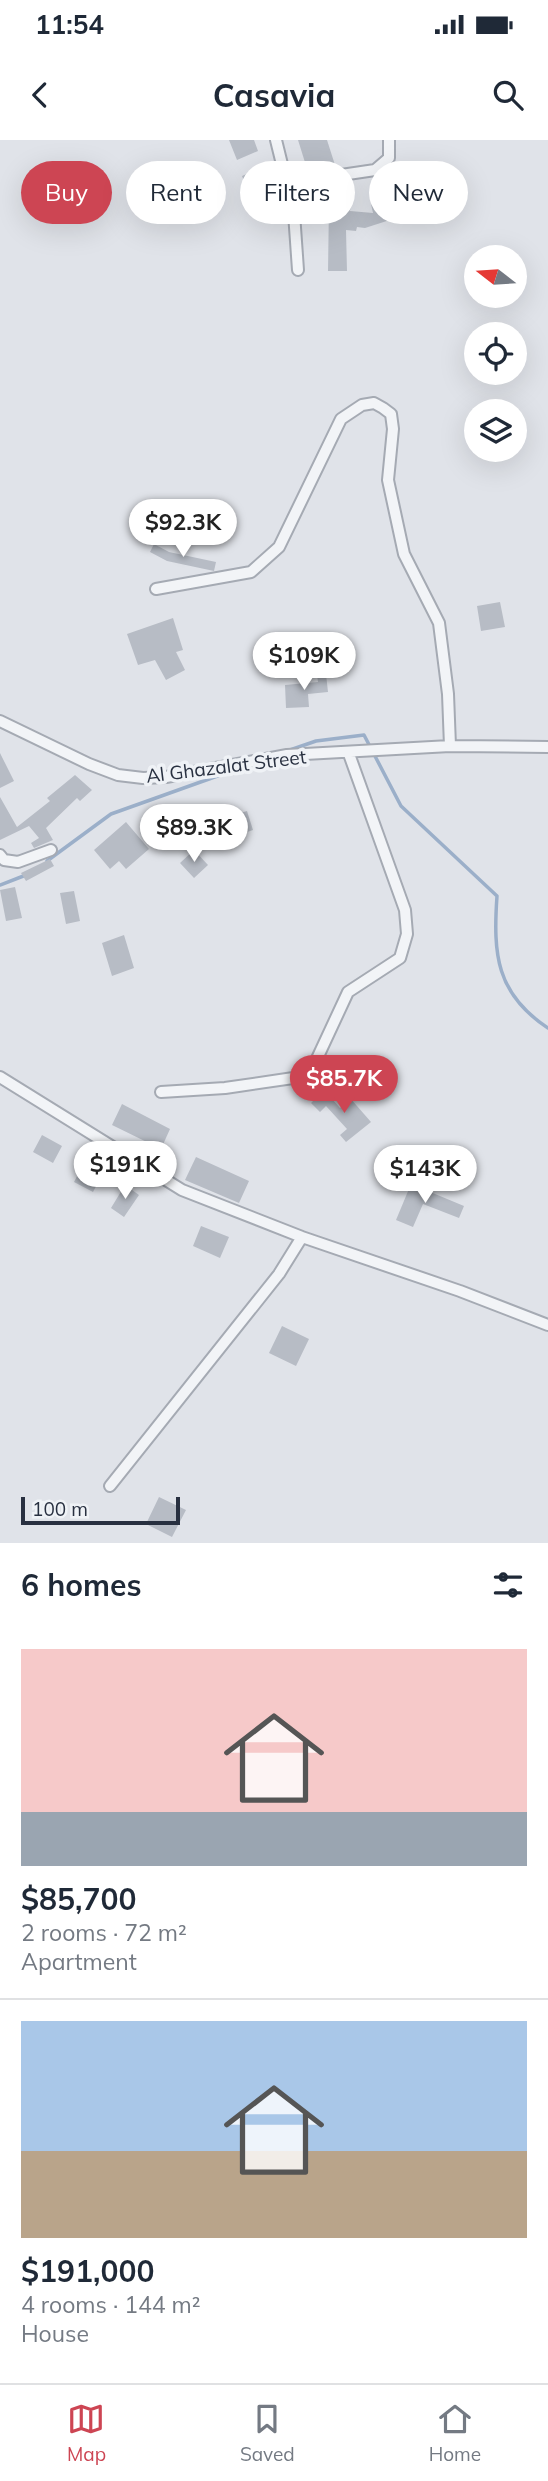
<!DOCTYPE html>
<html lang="en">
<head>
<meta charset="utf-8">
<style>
	:root { --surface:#fff; --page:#f2f2f3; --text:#1f2937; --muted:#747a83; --line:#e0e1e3; --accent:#cd4553 }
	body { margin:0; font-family:Mulish,sans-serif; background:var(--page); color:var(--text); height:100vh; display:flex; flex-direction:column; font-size:26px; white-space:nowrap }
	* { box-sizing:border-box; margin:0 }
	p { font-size:23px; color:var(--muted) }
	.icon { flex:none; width:38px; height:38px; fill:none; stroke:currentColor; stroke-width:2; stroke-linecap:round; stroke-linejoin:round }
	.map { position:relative; height:1403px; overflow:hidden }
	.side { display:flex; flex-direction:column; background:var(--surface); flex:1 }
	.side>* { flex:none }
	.hud { position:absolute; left:21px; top:21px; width:508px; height:63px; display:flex; gap:14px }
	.needle { width:46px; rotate:287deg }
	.tools { position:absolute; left:464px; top:105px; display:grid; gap:14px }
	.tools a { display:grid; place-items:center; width:63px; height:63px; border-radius:50%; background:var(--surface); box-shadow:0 7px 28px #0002; font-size:35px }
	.scale { position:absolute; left:21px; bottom:18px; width:159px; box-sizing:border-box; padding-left:7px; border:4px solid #283040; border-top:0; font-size:19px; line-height:24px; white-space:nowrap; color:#283040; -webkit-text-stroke:5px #eff2f6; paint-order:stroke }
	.price { position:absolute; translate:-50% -60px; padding:0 16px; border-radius:24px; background:#fff; color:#222; font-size:23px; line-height:46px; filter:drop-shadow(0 2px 4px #0008) }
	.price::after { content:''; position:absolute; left:50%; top:42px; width:21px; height:16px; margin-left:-10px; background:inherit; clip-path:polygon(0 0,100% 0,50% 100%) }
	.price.selected { background:var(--accent); color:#fff }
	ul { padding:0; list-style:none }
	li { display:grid; align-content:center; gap:14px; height:371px; padding:0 21px }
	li+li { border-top:2px solid var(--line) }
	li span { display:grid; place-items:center; height:217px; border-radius:0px; color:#555 }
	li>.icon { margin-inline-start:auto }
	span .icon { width:126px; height:126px; fill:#fffc; stroke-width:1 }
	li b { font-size:30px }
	h2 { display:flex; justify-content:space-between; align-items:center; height:84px; padding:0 21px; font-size:30px }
	.tag { padding:0 24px; border-radius:32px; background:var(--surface); box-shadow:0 7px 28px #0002; font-size:24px; line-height:63px }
	.tag.selected { background:var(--accent); color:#fff }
	.status { display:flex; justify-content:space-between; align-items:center; height:49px; padding:0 35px; background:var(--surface); direction:ltr }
	.status svg { height:19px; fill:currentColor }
	header { display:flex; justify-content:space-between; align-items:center; height:91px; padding:0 21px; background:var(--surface); font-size:32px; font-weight:700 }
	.dock { display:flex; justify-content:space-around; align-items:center; height:98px; border-top:2px solid var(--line); background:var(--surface); font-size:19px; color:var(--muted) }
	.dock a { display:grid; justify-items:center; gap:4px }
	.dock .selected { color:var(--accent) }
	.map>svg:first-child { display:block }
</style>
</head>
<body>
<div class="status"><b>11:54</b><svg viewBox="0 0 49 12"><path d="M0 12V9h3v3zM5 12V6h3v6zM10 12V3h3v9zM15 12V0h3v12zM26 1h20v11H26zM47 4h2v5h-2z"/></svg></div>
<header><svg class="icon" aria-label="back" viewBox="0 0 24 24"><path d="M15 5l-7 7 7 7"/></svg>Casavia<svg class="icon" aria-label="search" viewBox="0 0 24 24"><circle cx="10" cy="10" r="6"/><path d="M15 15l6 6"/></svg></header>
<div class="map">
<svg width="548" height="1403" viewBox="0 0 548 1403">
	<rect width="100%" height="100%" fill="#e0e3e9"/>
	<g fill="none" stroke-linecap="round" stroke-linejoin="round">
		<path stroke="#9bafc9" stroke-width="3.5" d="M290,610l26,-9 48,-6 37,71 96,90c-4,58 -1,98 51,132
			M47,721l64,-47 126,-45
			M0,745l26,-10"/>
	</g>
	<path fill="#b7bcc5" d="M229,0h25l4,11 -21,9z
		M298,0h29l8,25 -27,7z
		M263,27l8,19 -21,9 -8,-19z
		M390,58l6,20 -31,10 -8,-1 -1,4 -10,-1 1,41h-19l1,-68 22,1 -1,7 23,2 -2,-9z
		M154,404l15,8 47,10 -2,9 -47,-10 -17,-9z
		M500,462l5,25 -24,4 -4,-25z
		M173,478l10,32 -7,2 9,18 -19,10 -11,-20 -17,5 -11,-31z
		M326,534l2,18 -20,2 1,13 -23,1 -1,-23 33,-3 -1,-7z
		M0,613l14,28 -14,7z
		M75,635l17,15 -12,11 -3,-3 -31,30 7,12 -19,8 -3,-5 8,-5 -10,-12 -29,14v-43l17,30 33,-26 -3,-3z
		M247,671l6,19 -23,8 -6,-20z
		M126,682l23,27 -23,20 -7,-8 -9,8 -16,-19z
		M194,710l14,15 -14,13 -14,-15z
		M50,719l4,7 -28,15 -5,-8z
		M15,747l7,31 -16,3 -6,-31z
		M74,751l6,30 -14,3 -6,-31z
		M124,795l10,33 -22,8 -10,-33z
		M324,950l16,18 10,-10 21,24 -25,20 -6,-7 7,-6 -21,-23 -6,6 -9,-9z
		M122,964l48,25 -9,20 -49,-24z
		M42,995l20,11 -9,17 -20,-11z
		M196,1017l53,24 -10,22 -54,-23z
		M85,1021l19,10 -11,21 -19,-10z
		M411,1044l53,22 -5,12 -36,-14 -10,23 -17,-7z
		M125,1045l14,10 -15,22 -13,-9z
		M201,1086l28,11 -9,21 -27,-12z
		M282,1186l27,13 -13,27 -27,-13z
		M159,1357l27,13 -14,27 -26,-13z"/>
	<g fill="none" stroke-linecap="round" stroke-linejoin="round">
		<g stroke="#a5aab3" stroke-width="14">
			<path id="street" d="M276,0l18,73 4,57
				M287,43l88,-13 14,-12v-18
				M156,449l95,-17 28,-25 62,-128 21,-14 12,-2 9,5 8,6 2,15 -5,51 16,74 35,69 9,71 2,52
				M0,581l89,43 29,11 25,3 23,-1 121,-22 163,-9 98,1
				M0,715l4,5 14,2 33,-12
				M0,937l182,113 120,47 158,54 88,34
				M161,952l64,-4 75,-11 15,-14 33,-71 52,-34 7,-24 -2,-24 -56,-156
				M110,1346l169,-212 23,-37"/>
		</g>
		<use href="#street" stroke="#f2f4f7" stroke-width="10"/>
	</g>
	<g text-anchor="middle" stroke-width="7" stroke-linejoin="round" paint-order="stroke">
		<g font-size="19" fill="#283040" stroke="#eff2f6">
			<text transform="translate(226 626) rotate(-7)" y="7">Al Ghazalat Street</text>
		</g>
	</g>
</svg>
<div class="tools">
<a><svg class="needle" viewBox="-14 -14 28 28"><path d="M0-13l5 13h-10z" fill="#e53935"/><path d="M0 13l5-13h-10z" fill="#747a83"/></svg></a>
<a><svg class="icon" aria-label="locate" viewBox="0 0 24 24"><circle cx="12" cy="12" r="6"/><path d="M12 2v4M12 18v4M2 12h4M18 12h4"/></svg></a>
<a><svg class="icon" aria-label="layers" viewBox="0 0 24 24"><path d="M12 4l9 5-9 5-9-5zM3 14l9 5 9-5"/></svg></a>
</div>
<div class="scale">100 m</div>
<b class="price" style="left:183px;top:419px">$92.3K</b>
<b class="price" style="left:304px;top:552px">$109K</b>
<b class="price" style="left:194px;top:724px">$89.3K</b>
<b class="price selected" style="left:344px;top:975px">$85.7K</b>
<b class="price" style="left:125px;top:1061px">$191K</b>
<b class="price" style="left:425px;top:1065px">$143K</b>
<div class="hud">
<a class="tag selected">Buy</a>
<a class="tag">Rent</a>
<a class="tag">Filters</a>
<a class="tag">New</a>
</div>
</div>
<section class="side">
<h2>6 homes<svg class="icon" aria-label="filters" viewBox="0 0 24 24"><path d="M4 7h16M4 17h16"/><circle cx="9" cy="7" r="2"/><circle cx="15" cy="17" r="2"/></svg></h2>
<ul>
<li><span style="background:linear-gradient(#f6c9c9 75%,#9aa5b1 0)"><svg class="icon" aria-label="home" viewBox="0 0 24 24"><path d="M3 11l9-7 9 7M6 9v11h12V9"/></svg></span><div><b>$85,700</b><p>2 rooms · 72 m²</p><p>Apartment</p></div></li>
<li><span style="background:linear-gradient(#a9c7e8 60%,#b9a48a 0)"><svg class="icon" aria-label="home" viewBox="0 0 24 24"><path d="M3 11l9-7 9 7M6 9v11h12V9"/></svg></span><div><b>$191,000</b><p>4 rooms · 144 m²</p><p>House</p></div></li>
</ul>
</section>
<nav class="dock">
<a class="selected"><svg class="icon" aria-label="map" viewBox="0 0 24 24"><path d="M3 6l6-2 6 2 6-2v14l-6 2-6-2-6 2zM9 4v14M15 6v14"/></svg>Map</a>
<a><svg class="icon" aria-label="saved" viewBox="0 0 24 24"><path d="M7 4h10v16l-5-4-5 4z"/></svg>Saved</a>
<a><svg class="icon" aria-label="home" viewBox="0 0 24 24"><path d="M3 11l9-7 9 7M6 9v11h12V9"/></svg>Home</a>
</nav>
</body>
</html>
